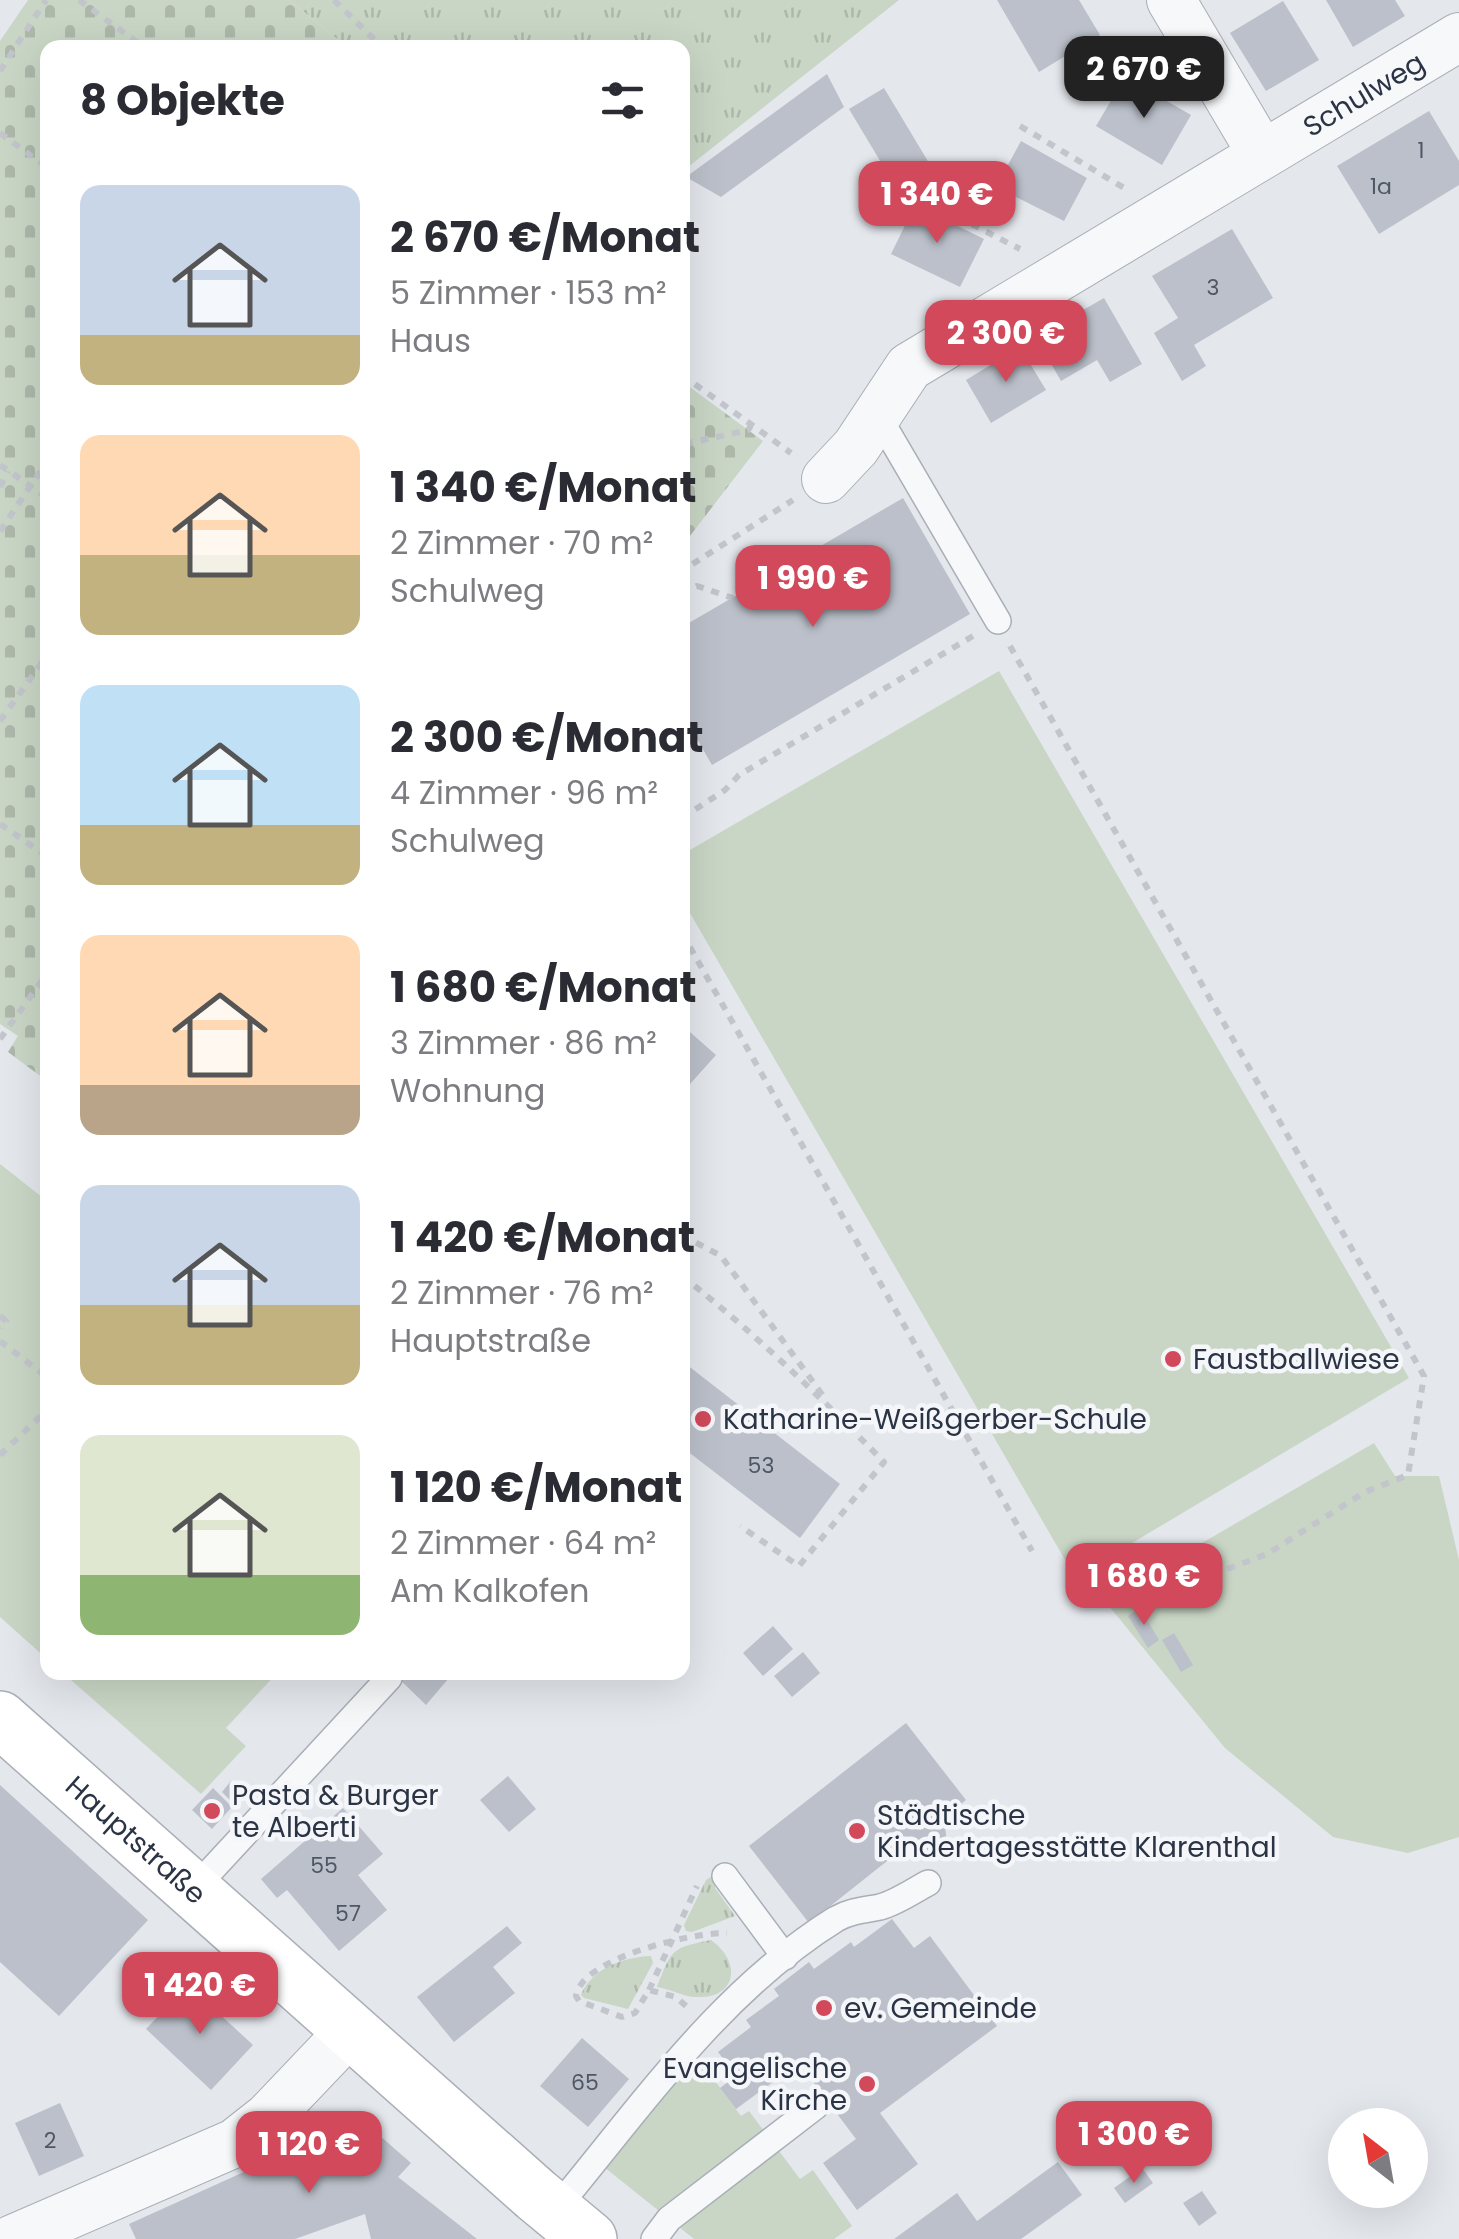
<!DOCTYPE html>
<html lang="de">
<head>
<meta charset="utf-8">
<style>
	:root { --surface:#fff; --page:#f7f7f7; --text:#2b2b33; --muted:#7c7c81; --accent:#d1495b }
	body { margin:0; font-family:Poppins,sans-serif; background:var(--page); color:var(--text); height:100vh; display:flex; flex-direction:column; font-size:38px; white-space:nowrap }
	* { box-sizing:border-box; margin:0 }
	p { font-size:32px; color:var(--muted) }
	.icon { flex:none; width:55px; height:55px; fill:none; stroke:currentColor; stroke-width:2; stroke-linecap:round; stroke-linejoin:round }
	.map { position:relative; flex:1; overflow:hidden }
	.panel { position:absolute; left:40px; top:40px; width:650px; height:1640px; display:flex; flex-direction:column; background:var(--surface); border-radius:20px; box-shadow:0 10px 40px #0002 }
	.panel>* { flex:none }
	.needle { width:65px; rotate:329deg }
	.buttons { position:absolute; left:1328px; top:2108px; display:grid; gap:20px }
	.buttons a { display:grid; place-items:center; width:100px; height:100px; border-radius:50%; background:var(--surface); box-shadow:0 10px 40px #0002; font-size:50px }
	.price { position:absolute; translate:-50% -85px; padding:0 22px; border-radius:20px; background:var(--accent); color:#fff; font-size:32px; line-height:65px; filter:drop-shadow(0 2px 5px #0008) }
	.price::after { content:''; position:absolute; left:50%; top:60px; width:30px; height:22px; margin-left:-15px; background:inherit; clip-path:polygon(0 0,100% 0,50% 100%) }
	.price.current { background:#222; color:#fff }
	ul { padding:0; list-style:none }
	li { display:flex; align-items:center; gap:30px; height:250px; padding:0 40px }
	li span { display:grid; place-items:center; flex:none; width:280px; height:200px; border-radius:20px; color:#555 }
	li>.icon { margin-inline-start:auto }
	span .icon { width:120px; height:120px; fill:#fffc; stroke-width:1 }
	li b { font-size:42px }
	h2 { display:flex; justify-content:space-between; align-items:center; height:120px; padding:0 40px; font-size:42px }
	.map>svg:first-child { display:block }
</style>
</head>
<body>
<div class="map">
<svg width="1459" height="2239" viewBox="0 0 1459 2239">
	<defs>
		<pattern id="grass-tufts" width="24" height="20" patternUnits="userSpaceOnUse" patternTransform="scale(2.5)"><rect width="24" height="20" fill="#c9d6c5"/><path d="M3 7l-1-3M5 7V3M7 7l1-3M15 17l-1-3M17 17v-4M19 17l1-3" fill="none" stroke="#adb8ab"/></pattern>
		<pattern id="cemetery-stones" width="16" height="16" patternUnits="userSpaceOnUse" patternTransform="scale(2.5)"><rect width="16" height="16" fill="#c9d6c5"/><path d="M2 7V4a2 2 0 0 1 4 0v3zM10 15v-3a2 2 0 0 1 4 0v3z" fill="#adb8ab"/></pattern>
	</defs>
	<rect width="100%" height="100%" fill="#e4e7ec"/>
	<path fill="url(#grass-tufts)" d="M289,0h610l-216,171 -1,-123 -335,-1z
		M712,1876l6,2 -3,10 20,28 -43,16 -6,-1 -2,-6 22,-45z
		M711,1940c32,23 25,59 -15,57 -13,0 -25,-8 -39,-10 15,-38 14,-39 54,-47z
		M651,1956l2,7 -25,46 -44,-11 -3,-3c11,-27 43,-38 70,-39z"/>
	<path fill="url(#cemetery-stones)" d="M28,0h261l58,47 -299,1 -1,1033 -39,-29 10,-16 -18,-12v-983z
		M683,382l80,59 -80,104 -1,-163z"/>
	<path fill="#c9d6c5" d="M999,671l410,707 -334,199 -392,-676v-47z
		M0,1164l47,37v458l-47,-42z
		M1374,1443l21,33h44l20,84v277l-51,16 -75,-16 -108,-89 -121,-148z
		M63,1673h214l-51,55 20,18 -45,48z
		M697,2057l44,59 8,-5 51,68 13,-9 39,56 -18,13h-140l-90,-72z"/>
	<path fill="#bbc0ca" d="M997,0h82l21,35 -61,37z
		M1326,0h69l10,16 -52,31z
		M1283,1l36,59 -53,31 -36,-58z
		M827,74l17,33 -123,90 -35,-20z
		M1125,77l66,38 -29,50 -66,-39z
		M884,88l45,75 -35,21 -45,-75z
		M1429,111l30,50v24l-80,49 -42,-68z
		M1021,141l66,37 -23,43 -68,-34z
		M915,205l69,34 -24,48 -69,-33z
		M1232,229l41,69 -79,47 12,21 -24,15 -28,-48 24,-15 -26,-42z
		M1104,298l38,66 -32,18 -13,-22 -36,21 -25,-44z
		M1020,347l26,43 -55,33 -25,-43z
		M903,498l67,116 -258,151 -30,-52v-86z
		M682,1025l34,30 -34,38z
		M682,1361l158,123 -40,54 -118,-91z
		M1140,1608l19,32 -11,8 -20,-32z
		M773,1626l20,23 -30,27 -20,-23z
		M1174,1633l19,32 -12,7 -19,-32z
		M803,1652l17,21 -28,24 -18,-21z
		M392,1672h62l-28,33z
		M906,1723l60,77 -22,17 4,36 -6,4 -36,-11 -97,77 -60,-77z
		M508,1776l28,33 -27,23 -29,-32z
		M231,1781l14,13 -10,11 -13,-13z
		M0,1785l148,135 -89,96 -59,-54z
		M213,1788l19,19 -20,22 -20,-19z
		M343,1808l40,46 -25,21 29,35 -48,41 -52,-61 -10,8 -16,-19z
		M892,1919l22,29 16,-12 67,90 -117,87 38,51 -61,46 -34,-47 33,-24 -57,-76 -63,46 -16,-21 16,-12 -18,-24 33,-25 -5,-7 33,-24 -5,-7 35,-27 5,7 37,-27 3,5z
		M507,1926l15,17 -29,24 22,26 -61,49 -37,-45z
		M188,1985l65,60 -42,45 -65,-61z
		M582,2038l47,41 -41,48 -48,-41z
		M60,2103l24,53 -45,20 -24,-53z
		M363,2121l48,42 -13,14 79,62h-106l-6,-25 -70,25h-159l-7,-15 137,-62 37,-37 18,15z
		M1058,2162l24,33 -61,44h-127l63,-46 20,28z
		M1142,2168l11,15 -28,20 -11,-15z
		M1202,2191l15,22 -18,13 -16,-23z"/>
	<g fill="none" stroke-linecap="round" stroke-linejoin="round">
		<g stroke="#a9aeb7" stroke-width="28">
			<path id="lane" d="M877,414l121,207
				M725,1876l60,81
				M192,1891l197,-213
				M555,2210c85,-102 166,-220 281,-291 14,-8 28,-9 44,-12 16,-4 33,-16 48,-24
				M654,2239l15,-20 147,-113"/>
		</g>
		<g stroke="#a9aeb7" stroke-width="50">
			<g id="street">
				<path d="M1171,0l91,154"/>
				<path id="s1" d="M826,479l30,-32 53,-80 550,-330"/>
				<path d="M13,2239l222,-96 33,-26 82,-86"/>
			</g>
		</g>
		<g stroke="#a9aeb7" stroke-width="58">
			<g id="secondary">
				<path id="s2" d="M0,1719l536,476 53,44"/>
			</g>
		</g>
		<path stroke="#c2c5cb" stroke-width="6" stroke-dasharray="8 8" stroke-linecap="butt" d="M79,0l66,48
			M334,0l49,48
			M0,71l46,-71
			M1020,126l106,63
			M0,133l48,35
			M915,195l105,54
			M682,375l109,78
			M685,444l63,-14 3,-4
			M0,465l48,33
			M0,487l8,-16
			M0,531l48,-71
			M682,576l9,-11 102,-65
			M682,594l15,-8 36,12
			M1010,646l414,730 -16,99 -43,17 -98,62 -124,47
			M0,721l48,-67
			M682,818l43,-28 14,-15 234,-139
			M0,824l48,33
			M682,933l350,618
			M0,1039l48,-67
			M682,1235l39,21 103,141
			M682,1276c72,56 138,121 202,186l-85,104 -59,-40
			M0,1316l6,5 -6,7
			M0,1341l48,37
			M0,1455l48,-46
			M649,1990l48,-104
			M686,2006l-10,-9 -27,-7 -14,23 -13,4 -43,-16 -3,-5c5,-38 118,-64 151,-63
			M720,2062l13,17"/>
		<use href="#lane" stroke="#f7f8fa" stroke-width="25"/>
		<use href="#street" stroke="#f7f8fa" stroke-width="48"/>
		<use href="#secondary" stroke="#fff" stroke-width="55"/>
	</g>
	<g fill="#d1495b" stroke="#f4f6f9" stroke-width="4">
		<circle cx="1173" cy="1359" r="10"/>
		<circle cx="703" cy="1419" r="10"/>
		<circle cx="212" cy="1811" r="10"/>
		<circle cx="857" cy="1831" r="10"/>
		<circle cx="824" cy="2008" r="10"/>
		<circle cx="867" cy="2084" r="10"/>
	</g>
	<g text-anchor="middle" stroke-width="9" stroke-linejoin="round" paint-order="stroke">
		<g font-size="22" fill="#4f5766">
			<text x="1421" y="158">1</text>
			<text x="1381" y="194">1a</text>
			<text x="1213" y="295">3</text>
			<text x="761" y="1473">53</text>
			<text x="324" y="1873">55</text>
			<text x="348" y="1921">57</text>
			<text x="585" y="2090">65</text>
			<text x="50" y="2148">2</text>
		</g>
		<g font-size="28" fill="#2b3445" stroke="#f4f6f9">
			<text dy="10" stroke="none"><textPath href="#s1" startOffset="670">Schulweg</textPath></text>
			<text dy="10" stroke="none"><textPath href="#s2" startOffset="182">Hauptstraße</textPath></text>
		</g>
		<g font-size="28" fill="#2b3445" stroke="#f4f6f9" text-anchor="start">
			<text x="1193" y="1369">Faustballwiese</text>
			<text x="723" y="1429">Katharine-Weißgerber-Schule</text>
			<text x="232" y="1805">Pasta &amp; Burger<tspan x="232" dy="32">te Alberti</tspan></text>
			<text x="877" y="1825">Städtische<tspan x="877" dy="32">Kindertagesstätte Klarenthal</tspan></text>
			<text x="844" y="2018">ev. Gemeinde</text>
			<text x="847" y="2078" text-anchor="end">Evangelische<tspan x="847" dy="32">Kirche</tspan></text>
		</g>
	</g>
</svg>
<div class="buttons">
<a><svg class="needle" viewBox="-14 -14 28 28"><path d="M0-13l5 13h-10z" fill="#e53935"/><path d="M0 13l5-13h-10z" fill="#7c7c81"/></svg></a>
</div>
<b class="price current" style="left:1144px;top:121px">2 670 €</b>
<b class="price" style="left:937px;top:246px">1 340 €</b>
<b class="price" style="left:1006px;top:385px">2 300 €</b>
<b class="price" style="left:813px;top:630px">1 990 €</b>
<b class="price" style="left:1144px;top:1628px">1 680 €</b>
<b class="price" style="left:200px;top:2037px">1 420 €</b>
<b class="price" style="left:1134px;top:2186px">1 300 €</b>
<b class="price" style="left:309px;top:2196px">1 120 €</b>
<section class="panel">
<h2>8 Objekte<svg class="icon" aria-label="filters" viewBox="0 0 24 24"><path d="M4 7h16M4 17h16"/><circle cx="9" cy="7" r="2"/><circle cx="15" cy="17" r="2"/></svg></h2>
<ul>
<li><span style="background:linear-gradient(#c9d6e8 75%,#c2b280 0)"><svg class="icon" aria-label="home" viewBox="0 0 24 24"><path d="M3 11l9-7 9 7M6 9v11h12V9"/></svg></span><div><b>2 670 €/Monat</b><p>5 Zimmer · 153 m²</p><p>Haus</p></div></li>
<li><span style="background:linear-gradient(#ffd9b3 60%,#c2b280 0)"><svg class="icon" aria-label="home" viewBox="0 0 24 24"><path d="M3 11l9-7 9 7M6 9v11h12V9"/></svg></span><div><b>1 340 €/Monat</b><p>2 Zimmer · 70 m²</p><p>Schulweg</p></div></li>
<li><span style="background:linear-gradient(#bfe0f5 70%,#c2b280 0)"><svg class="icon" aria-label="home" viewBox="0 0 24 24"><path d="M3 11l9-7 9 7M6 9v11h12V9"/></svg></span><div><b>2 300 €/Monat</b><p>4 Zimmer · 96 m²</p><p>Schulweg</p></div></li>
<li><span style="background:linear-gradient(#ffd9b3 75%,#b9a48a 0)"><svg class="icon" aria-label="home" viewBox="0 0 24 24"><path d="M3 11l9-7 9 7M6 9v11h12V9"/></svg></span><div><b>1 680 €/Monat</b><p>3 Zimmer · 86 m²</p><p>Wohnung</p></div></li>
<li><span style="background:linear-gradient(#c9d6e8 60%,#c2b280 0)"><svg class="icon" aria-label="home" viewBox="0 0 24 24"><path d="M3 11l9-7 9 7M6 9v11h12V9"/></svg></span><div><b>1 420 €/Monat</b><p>2 Zimmer · 76 m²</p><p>Hauptstraße</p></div></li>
<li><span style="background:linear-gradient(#dfe7d0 70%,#8fb573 0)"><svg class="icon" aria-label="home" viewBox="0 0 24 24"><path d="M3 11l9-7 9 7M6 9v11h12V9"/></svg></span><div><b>1 120 €/Monat</b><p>2 Zimmer · 64 m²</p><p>Am Kalkofen</p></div></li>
</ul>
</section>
</div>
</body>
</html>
